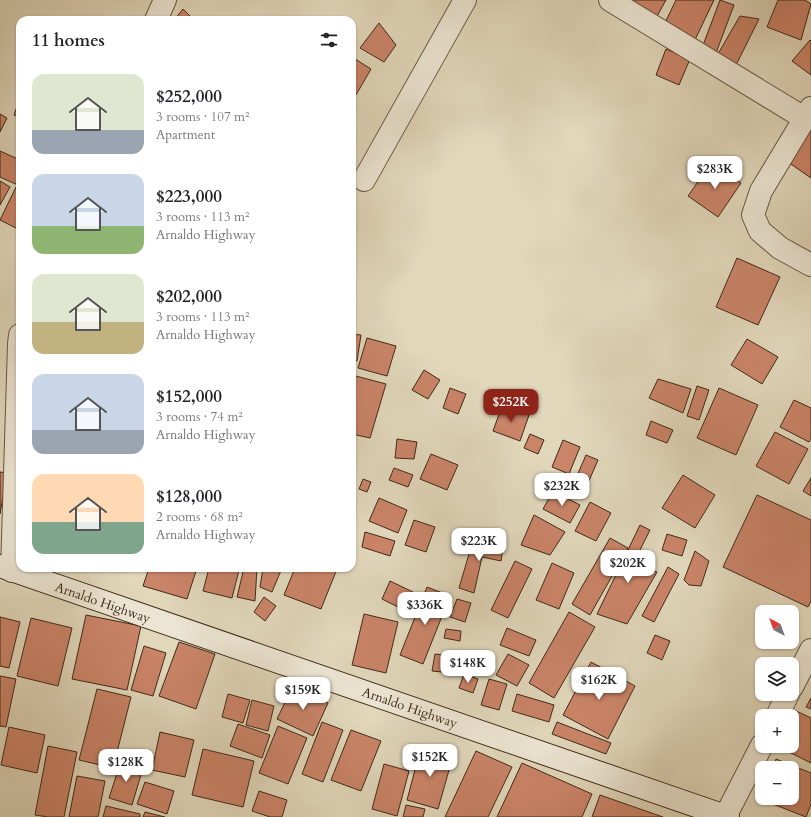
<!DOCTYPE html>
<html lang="en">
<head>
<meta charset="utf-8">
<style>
	:root { --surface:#fff; --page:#f6f6f6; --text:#202124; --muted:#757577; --accent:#8f2418 }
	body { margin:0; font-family:Cardo,serif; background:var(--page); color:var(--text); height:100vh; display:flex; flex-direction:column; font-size:15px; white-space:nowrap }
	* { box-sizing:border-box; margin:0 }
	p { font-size:13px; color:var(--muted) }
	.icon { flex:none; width:22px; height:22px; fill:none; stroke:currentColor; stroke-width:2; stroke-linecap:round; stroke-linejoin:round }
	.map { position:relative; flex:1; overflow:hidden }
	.side { position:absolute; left:16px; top:16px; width:340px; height:556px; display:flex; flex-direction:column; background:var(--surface); border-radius:12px; box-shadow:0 1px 3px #0004 }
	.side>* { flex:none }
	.needle { width:26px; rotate:319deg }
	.buttons { position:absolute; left:755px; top:605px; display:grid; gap:8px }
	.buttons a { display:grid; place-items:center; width:44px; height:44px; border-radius:8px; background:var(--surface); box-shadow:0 1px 3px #0004; font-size:20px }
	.price { position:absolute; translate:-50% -34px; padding:0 9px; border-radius:8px; background:#fff; color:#222; font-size:13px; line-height:26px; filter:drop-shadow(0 1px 2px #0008) }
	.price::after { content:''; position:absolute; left:50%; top:24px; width:12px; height:9px; margin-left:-6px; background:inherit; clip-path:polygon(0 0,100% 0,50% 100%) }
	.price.on { background:var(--accent); color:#fff }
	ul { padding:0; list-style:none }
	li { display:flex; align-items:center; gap:12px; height:100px; padding:0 16px }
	li span { display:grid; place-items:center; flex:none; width:112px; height:80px; border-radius:12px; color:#555 }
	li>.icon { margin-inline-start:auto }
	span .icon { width:48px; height:48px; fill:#fffc; stroke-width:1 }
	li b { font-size:17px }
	h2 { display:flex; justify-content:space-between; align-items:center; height:48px; padding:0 16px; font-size:17px }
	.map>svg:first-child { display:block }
</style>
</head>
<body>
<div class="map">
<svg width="811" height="817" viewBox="0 0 811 817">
	<rect width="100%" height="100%" fill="#e1d7bb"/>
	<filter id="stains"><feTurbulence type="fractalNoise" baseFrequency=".005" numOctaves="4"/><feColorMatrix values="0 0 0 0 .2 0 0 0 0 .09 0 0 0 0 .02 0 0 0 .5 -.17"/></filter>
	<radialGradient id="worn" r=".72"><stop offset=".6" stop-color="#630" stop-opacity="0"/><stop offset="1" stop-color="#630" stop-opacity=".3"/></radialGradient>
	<path fill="#ca8468" stroke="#3f2a17" d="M627,0h39l-10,18z
		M676,0h38l-21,44 -31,-15z
		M720,0l14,5 -18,48 -14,-5z
		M778,0h27l6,4 -10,36 -34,-13z
		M183,9l11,11h-20z
		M740,16l19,3 -23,46 -21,-6z
		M379,23l17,22 -12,17 -24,-14z
		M810,40l1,1v34l-19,-14z
		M666,49l24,10 -11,26 -23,-10z
		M352,57l19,12 -15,26 -4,-2z
		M20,98v20l-6,-3z
		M0,114l7,4 -7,14z
		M811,129v49l-23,-16z
		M0,151l20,9v26l-20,-9z
		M711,163l30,20 -23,34 -30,-21z
		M0,181l10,6 -10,18z
		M16,187l4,1v42l-20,-10z
		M737,258l43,19 -22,48 -42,-18z
		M352,334l9,1 -4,26h-5z
		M367,338l29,8 -9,30 -29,-8z
		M747,339l31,18 -16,27 -31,-19z
		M424,370l16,10 -12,19 -16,-9z
		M352,375l34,9 -16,54 -18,-4z
		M658,379l33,10 -8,24 -34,-15z
		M697,386l12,4 -10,30 -12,-4z
		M450,388l16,6 -8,20 -15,-6z
		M719,388l39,17 -22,50 -39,-17z
		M794,400l17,8v31l-2,3 -29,-15z
		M502,406l27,9 -9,26 -27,-10z
		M651,421l22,9 -6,13 -21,-8z
		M775,432l33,17 -19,35 -33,-18z
		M530,434l14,6 -6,14 -14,-6z
		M397,439l20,3 -3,17 -19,-1z
		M563,440l17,7 -11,27 -17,-7z
		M431,454l27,11 -11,25 -27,-11z
		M586,455l12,5 -10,23 -12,-5z
		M394,468l19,7 -5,12 -19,-7z
		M0,472l7,1 -7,41z
		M683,475l32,20 -20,33 -33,-20z
		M811,478v18l-8,-5z
		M363,479l8,3 -4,10 -8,-3z
		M553,491l27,14 -10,18 -27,-14z
		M757,495l54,25v81l-3,6 -85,-40z
		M379,498l28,12 -9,23 -29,-12z
		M590,502l21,11 -15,28 -21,-10z
		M534,515l31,17 -15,23 -29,-10z
		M414,520l21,7 -9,25 -21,-7z
		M640,525l10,5 -17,34 24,8 -30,52 -30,-10z
		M365,532l30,9 -5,15 -28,-9z
		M667,534l20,6 -5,16 -20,-6z
		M474,537l29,9 -2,15 -19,-4 -8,36 -15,-5z
		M610,538l18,10 -38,67 -18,-11z
		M695,551l14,10 -8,25 -12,-1 -5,-5z
		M515,561l17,8 -24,49 -17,-8z
		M552,563l22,10 -15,36 -23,-9z
		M668,567l11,7 -25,48 -12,-6z
		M149,568h48l-10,31 -44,-13z
		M209,568h24l6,2 -7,28 -29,-7z
		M244,568h13l-2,33 -18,-4z
		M263,568h19l-10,24 -12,-5z
		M295,568l42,1 -16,40 -37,-14z
		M390,581l23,11 -9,18 -22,-11z
		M427,587l23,9 -27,68 -23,-9z
		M264,597l12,9 -11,15 -11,-9z
		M457,599l14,4 -6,19 -15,-5z
		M569,612l26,15 -41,71 -25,-15z
		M364,614l34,8 -12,51 -34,-8z
		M86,615l55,11 -14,64 -55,-11z
		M0,617l20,5 -11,46 -9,-2z
		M31,618l41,10 -14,58 -41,-10z
		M507,628l29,12 -7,16 -29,-11z
		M446,629l15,2 -1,10 -16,-3z
		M655,635l15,6 -8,19 -15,-7z
		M179,642l36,12 -19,55 -37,-13z
		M144,646l22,7 -13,43 -22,-6z
		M435,654l9,1 -2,17 -10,-1z
		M508,654l21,11 -12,21 -21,-11z
		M591,662l44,24 -27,53 -45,-24z
		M464,674l14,5 -5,14 -14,-5z
		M0,676l16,3 -10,48 -6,-1z
		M489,679l18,5 -8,26 -18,-5z
		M293,686l35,17 -15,33 -36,-17z
		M97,689l34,8 -18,71 -34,-8z
		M228,694l22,6 -7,23 -21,-6z
		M517,694l37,11 -5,17 -37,-11z
		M811,698v11l-5,-2z
		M252,700l22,6 -6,25 -22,-6z
		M792,709l19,9v45l-34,-17h15v-30h-3z
		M322,722l21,8 -20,52 -21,-8z
		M557,722l54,21 -5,11 -54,-20z
		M238,724l32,11 -8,23 -32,-12z
		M278,726l29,12 -19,46 -29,-11z
		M9,727l36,8 -8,38 -36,-8z
		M351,730l30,11 -20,50 -30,-11z
		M160,732l34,8 -9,37 -33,-7z
		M48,746l29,6 -13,65h-16l-13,-2z
		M421,747l32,9 -15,53 -31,-9z
		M203,749l51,12 -11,46 -51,-12z
		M476,751l36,16 -24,50h-43z
		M776,759l35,14v31l-5,13 -46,-18 2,-5v4h30v-30h-19z
		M121,761l22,7 -11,37 -23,-7z
		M522,763l70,31 -10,23h-85z
		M384,764l25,7 -12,45 -25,-7z
		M77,776l28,5 -7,36h-29z
		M145,782l29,9 -7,23 -30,-10z
		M259,791l28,9 -5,17h-12l-18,-6z
		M600,795l63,22h-71z
		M406,805l19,4 -2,8h-20z
		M106,806l34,8v3h-37z
		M145,812l20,5h-22z"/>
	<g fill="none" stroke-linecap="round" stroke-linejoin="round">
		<g stroke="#685540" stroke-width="24">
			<path id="street" d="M610,0l194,118
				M156,20l9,-20
				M811,108l-50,83 -8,24 7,16 20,17 31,17
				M364,180l101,-180
				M12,571l7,-227 1,-9
				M792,687l19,-37
				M777,716l11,-22
				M725,817l37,-72"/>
		</g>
		<g stroke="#3f2a17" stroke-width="24">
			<path id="secondary" d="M0,566l728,251"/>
		</g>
		<use href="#street" stroke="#ece5d3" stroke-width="22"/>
		<use href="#secondary" stroke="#ece5d3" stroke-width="22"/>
	</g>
	<g text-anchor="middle" stroke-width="3" stroke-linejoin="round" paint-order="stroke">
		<g font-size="13" fill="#3f2a17" stroke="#ece5d3">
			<text transform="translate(103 602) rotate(19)" y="5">Arnaldo Highway</text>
			<text transform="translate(410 707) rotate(19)" y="5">Arnaldo Highway</text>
		</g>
	</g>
	<rect width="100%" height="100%" filter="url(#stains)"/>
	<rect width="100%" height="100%" fill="url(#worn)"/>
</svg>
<div class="buttons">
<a><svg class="needle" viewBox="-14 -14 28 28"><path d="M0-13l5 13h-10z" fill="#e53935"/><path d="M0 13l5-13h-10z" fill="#757577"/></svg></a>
<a><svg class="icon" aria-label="layers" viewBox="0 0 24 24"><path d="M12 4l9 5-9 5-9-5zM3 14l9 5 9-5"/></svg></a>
<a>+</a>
<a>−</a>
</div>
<b class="price" style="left:715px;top:190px">$283K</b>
<b class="price on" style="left:511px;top:423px">$252K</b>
<b class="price" style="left:562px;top:507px">$232K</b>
<b class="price" style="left:479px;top:562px">$223K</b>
<b class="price" style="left:628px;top:584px">$202K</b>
<b class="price" style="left:425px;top:626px">$336K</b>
<b class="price" style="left:468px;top:684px">$148K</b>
<b class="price" style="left:599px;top:701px">$162K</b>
<b class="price" style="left:303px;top:711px">$159K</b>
<b class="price" style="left:430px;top:778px">$152K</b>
<b class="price" style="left:126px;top:783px">$128K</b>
<section class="side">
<h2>11 homes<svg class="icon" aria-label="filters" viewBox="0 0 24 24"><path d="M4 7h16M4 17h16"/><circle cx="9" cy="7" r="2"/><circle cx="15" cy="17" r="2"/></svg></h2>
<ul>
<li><span style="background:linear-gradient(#dfe7d0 70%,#9aa5b1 0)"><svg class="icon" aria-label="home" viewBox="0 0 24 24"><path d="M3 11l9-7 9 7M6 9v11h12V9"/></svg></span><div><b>$252,000</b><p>3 rooms · 107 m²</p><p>Apartment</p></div></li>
<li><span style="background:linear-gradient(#c9d6e8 65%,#8fb573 0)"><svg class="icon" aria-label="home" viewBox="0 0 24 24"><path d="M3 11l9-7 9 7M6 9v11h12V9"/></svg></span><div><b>$223,000</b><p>3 rooms · 113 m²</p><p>Arnaldo Highway</p></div></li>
<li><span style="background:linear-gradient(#dfe7d0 60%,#c2b280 0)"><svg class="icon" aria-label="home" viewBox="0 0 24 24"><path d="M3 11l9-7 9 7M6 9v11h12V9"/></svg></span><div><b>$202,000</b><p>3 rooms · 113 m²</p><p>Arnaldo Highway</p></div></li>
<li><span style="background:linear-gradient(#c9d6e8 70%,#9aa5b1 0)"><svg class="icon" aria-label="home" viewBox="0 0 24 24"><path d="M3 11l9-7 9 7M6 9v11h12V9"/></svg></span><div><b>$152,000</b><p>3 rooms · 74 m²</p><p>Arnaldo Highway</p></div></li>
<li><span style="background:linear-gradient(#ffd9b3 60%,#7fa58c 0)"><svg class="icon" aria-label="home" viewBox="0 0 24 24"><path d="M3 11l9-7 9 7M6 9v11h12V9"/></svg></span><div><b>$128,000</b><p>2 rooms · 68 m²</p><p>Arnaldo Highway</p></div></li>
</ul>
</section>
</div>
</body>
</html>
